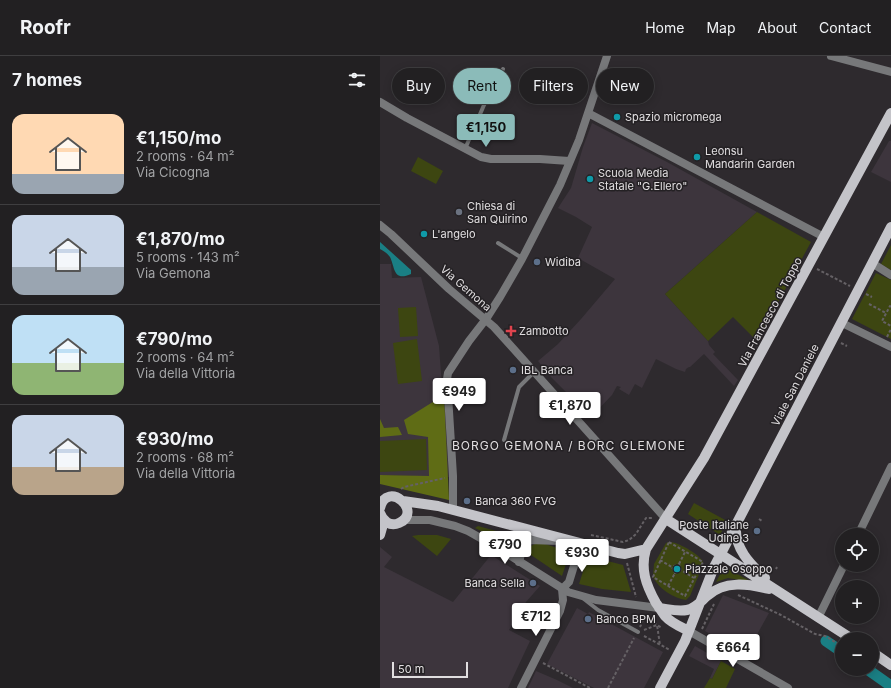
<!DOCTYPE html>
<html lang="en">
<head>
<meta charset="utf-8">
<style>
	:root { --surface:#222022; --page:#2e2d2f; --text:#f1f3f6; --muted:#a2a3a5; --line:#3f3e40; --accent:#8bbbb9 }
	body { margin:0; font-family:Inter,sans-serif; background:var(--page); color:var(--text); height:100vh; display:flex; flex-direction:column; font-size:15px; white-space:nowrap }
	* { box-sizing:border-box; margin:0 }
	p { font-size:13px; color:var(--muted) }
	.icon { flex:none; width:22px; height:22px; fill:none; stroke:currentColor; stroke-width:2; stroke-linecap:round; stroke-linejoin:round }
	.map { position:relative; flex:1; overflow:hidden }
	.side { display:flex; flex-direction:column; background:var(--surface); width:380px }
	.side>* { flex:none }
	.guide { position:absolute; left:12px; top:12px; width:380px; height:36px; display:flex; gap:8px }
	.fabs { position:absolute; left:455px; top:472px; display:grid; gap:8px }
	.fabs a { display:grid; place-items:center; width:44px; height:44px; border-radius:50%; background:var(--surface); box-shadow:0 2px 10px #0003,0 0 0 1px var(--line); font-size:20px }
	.scale { position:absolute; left:12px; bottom:10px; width:76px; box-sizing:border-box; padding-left:4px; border:2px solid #e1dee0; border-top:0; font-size:11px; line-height:14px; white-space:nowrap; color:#e1dee0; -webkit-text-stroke:3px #242124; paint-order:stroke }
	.price { position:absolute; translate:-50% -34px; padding:0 9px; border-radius:4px; background:#fff; color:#222; font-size:13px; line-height:26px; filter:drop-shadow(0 1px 2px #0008) }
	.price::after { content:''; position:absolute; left:50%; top:24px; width:12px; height:9px; margin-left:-6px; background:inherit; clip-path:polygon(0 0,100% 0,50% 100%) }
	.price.active { background:var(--accent); color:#111 }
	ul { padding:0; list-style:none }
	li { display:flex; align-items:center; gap:12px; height:100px; padding:0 12px }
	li+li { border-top:1px solid var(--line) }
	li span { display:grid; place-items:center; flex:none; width:112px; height:80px; border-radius:12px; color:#555 }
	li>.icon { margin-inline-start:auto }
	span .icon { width:48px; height:48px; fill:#fffc; stroke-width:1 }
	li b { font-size:17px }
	h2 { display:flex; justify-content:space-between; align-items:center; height:48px; padding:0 12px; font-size:17px }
	.chip { padding:0 14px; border-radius:18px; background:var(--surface); box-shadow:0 2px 10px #0003,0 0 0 1px var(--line); font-size:14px; line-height:36px }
	.chip.active { background:var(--accent); color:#111 }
	header { display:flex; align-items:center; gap:24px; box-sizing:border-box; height:56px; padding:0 20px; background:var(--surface); border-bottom:1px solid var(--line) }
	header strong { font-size:19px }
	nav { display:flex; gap:22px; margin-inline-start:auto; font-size:14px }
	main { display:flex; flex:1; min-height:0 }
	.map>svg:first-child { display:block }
</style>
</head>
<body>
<header>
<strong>Roofr</strong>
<nav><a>Home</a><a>Map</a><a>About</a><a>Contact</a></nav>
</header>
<main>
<section class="side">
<h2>7 homes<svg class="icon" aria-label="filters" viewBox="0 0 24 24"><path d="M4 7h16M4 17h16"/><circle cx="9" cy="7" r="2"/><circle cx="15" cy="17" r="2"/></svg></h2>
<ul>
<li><span style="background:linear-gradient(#ffd9b3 75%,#9aa5b1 0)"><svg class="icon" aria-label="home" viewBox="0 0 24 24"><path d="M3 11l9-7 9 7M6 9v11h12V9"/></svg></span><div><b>€1,150/mo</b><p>2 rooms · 64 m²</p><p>Via Cicogna</p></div></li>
<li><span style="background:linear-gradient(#c9d6e8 65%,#9aa5b1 0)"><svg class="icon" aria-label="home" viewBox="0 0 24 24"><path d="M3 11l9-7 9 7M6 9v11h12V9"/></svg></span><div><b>€1,870/mo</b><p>5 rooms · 143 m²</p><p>Via Gemona</p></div></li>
<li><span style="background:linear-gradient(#bfe0f5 60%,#8fb573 0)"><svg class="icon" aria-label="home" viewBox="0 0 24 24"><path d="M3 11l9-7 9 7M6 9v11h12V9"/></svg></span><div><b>€790/mo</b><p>2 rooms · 64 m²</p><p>Via della Vittoria</p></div></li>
<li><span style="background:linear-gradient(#c9d6e8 65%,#b9a48a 0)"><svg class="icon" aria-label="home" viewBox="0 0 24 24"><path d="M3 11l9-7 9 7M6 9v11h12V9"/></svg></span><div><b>€930/mo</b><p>2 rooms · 68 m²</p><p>Via della Vittoria</p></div></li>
</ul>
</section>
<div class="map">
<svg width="511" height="632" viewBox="0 0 511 632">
	<rect width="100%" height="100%" fill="#2e2a2e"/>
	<path fill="#3d353d" d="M212,67l75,39 90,50 -92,82 43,47 1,4 6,7 -2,2 25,26 -4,6 -30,-32 -14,13h-1l-3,2 -1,3 -9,-3 -20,-10 -14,29 -7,-4 -6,11 -10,-6 2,-2 -4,-1 -5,9 -21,22 -40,-40 -13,-16 20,-17 23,-25 34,-40 -37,-21 14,-31 -16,-10 -18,-9 13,-20 12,-41z
		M509,85h2v41l-20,-10z
		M0,208h11l1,14 29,-1 18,69 3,41 2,8 5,82 -69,-2z
		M0,491l12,10 -8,10 69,35 38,-47 49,31 -14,16 -17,28 21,11 -22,47h-128z
		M343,539l46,18 -23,41 -41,-23z
		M197,552l11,6 1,-2 74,40 -19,36h-50l-47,-24z
		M315,590l26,15 -9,18 -2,-1 4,-9 -25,-13z
		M156,615l21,9 16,8h-45z"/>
	<path fill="#3d4611" d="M38,101l25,14 -7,13 -25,-13z
		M377,156l54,30 -54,99 -24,-24 -25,24 -43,-47z
		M511,189v25l-10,-6z
		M496,217l15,7v59l-39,-20z
		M36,251l2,29 -18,1 -2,-29z
		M37,283l5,42 -24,3 -5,-41z
		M46,383l1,31 -47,2v-31z
		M314,447l33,18 -7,14 -32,-21z
		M98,470l40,11 -3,12 -13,-8 -27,-13z
		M38,479h19l14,4 -14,17 -25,-20z
		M289,486c7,-1 28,11 32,17 2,2 2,3 2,6l-13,31 -4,4c-13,-2 -27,-11 -33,-23l1,-13 12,-21z
		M155,488h10l25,8 -8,24 -34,-23c1,-5 2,-7 7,-9z
		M208,500l35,9 8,27 -29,-3 -23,-5z
		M344,511l28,15 -24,-4 -12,4z
		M341,605l14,8 -9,19h-22l6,-10 2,1z"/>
	<path fill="#5f6c15" d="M64,339l5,105 -69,-16v-9l49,1 -1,-39 -20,-3 -4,-14z
		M0,363l4,9 14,-1 4,8 -22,2z"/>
	<path fill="#1a7f84" d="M0,186l31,28v4c-18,8 -16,-7 -21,-17 -3,-4 -6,-6 -10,-8z"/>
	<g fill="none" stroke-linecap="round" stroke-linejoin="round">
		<path stroke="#1a7f84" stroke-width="11" d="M446,585l16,11
			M487,613l24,17"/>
		<path stroke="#656165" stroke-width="2" stroke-dasharray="3 2" stroke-linecap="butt" d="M437,213l33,17
			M486,238l6,3
			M489,248l17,9
			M511,251l-1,-1 -8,15 9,5
			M507,281l4,-8
			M461,287l6,3
			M21,433l3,-2 41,-9
			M379,463l3,2
			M211,479l32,7 6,-2 7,-6 10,-16h7
			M289,486l34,20 -18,34 -32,-19z
			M280,504l12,7
			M247,507l9,34
			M299,508l6,-12
			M396,513l1,-2
			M301,514l-6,3 -3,-6 7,-3 2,6 13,8
			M288,530l7,-13
			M358,539l43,20 34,19 10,2 17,10
			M261,559l21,13
			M260,571l4,-9
			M322,573l12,-25
			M264,574l13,-5 3,20
			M264,580l26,14
			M163,607l47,25
			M228,632l26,-50"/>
		<path stroke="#77787a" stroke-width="4" d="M85,93l19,-44 19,-36
			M118,187l24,15
			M124,384l15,-53 15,-15
			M204,543l14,11 40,22"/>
		<path stroke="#77787a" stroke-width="8" d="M451,0l60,16
			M0,46l27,16 74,39 10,2h49l29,2
			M208,57l236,124
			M0,169l11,9 58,55 45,38 172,192
			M492,207l19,12
			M462,267l49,24
			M73,454v-34l-6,-97 1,-6 21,-32 17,-22 14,-22 22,-38 38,-74 19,-45 28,-84
			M478,479l33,-68
			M438,562l26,-53
			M309,575l99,57
			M141,632l39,-77 3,-11 -1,-11"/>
		<path stroke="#77787a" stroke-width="8" d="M23,464h27l25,6 13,5 30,17 70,44 28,8 63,8
			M139,506l4,-16 6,-6 30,1
			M182,533l7,-7 12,-39 -4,-1"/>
		<path stroke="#c4c4c9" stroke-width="10" d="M23,445l35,5 180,47 7,1 21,-5
			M0,452c7,-29 44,4 19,15 -9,4 -16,-2 -19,-10
			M286,463l186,120
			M356,470c-2,22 14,38 29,52
			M0,479l4,-14
			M279,552c9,1 19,4 28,2 9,-2 14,-9 20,-14 18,-16 41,-12 62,-7
			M309,575c-8,-4 -18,-8 -24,-15 -3,-4 -6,-9 -9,-13 -10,-18 -16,-34 -10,-54l58,-91 187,-345
			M492,596l19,13
			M280,632l25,-47 29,-74 177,-340"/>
	</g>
	<g fill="#0f9aa8" stroke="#242124" stroke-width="1.5">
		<circle cx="237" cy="61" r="4"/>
		<circle cx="317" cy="101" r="4"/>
		<circle cx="210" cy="123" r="4"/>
		<circle cx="44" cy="178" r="4"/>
		<circle cx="297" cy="513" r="4"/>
	</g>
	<circle fill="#6b7280" stroke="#242124" stroke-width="1.5" cx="79" cy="156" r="4"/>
	<g fill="#5c6f8a" stroke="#242124" stroke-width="1.5">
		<circle cx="157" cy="206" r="4"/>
		<circle cx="133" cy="314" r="4"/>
		<circle cx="87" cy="445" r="4"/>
		<circle cx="377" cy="475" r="4"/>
		<circle cx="153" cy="527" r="4"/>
		<circle cx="208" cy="563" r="4"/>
	</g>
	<path fill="#e0444e" stroke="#242124" stroke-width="1.5" d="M129 269h4v4h4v4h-4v4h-4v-4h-4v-4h4z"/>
	<g text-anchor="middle" stroke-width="3" stroke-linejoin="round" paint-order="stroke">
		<g font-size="11" fill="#e1dee0" stroke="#242124" text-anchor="start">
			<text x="245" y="65">Spazio micromega</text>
			<text x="325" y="99">Leonsu<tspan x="325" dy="13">Mandarin Garden</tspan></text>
			<text x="218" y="121">Scuola Media<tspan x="218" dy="13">Statale "G.Ellero"</tspan></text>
			<text x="87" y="154">Chiesa di<tspan x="87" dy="13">San Quirino</tspan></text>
			<text x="52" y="182">L'angelo</text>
			<text x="165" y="210">Widiba</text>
			<text x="139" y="279">Zambotto</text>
			<text x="141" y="318">IBL Banca</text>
			<text x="95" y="449">Banca 360 FVG</text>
			<text x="369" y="473" text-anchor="end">Poste Italiane<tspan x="369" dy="13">Udine 3</tspan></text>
			<text x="305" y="517">Piazzale Osoppo</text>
			<text x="145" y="531" text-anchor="end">Banca Sella</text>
			<text x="216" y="567">Banco BPM</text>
		</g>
		<g font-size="11" fill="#e1dee0" stroke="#242124">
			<text transform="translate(86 232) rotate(41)" y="4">Via Gemona</text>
			<text transform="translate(390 256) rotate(-62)" y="4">Via Francesco di Toppo</text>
			<text transform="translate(415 329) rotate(-63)" y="4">Viale San Daniele</text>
		</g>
		<g font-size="12" letter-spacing="1" fill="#e1dee0" stroke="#242124">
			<text x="189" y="394">BORGO GEMONA / BORC GLEMONE</text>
		</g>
	</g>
</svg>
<div class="fabs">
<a><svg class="icon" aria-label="locate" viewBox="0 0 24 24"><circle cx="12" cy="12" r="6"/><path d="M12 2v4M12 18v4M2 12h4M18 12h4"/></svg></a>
<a>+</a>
<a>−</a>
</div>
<div class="scale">50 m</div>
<b class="price active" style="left:106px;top:92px">€1,150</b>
<b class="price" style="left:79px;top:356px">€949</b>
<b class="price" style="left:190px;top:370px">€1,870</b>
<b class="price" style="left:125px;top:509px">€790</b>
<b class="price" style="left:202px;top:517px">€930</b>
<b class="price" style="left:156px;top:581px">€712</b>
<b class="price" style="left:353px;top:612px">€664</b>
<div class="guide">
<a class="chip">Buy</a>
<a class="chip active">Rent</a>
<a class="chip">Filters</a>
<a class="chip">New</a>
</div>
</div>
</main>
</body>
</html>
